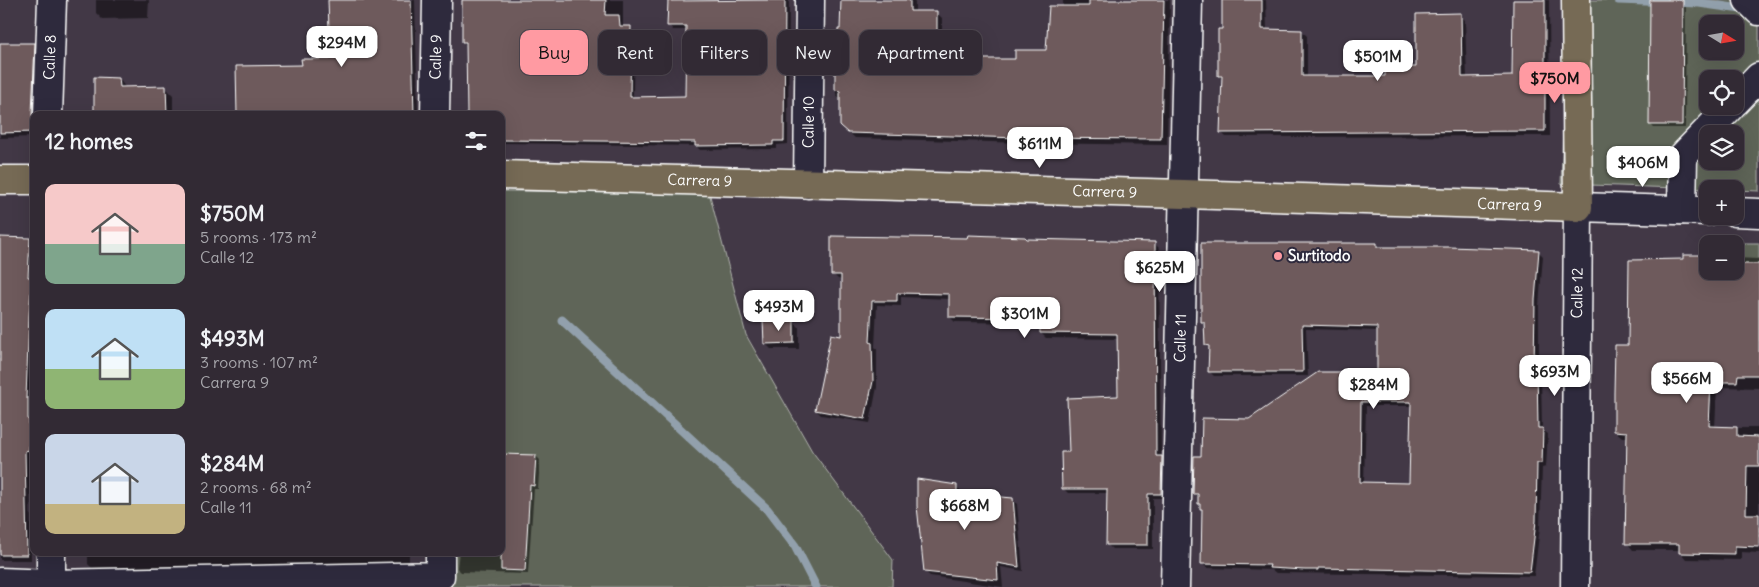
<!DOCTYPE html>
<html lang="en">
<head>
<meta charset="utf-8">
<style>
	:root { --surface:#322a34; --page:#3d3640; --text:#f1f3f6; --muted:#a8a7ac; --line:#4d464f; --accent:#ff9aa2 }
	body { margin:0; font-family:Delius,sans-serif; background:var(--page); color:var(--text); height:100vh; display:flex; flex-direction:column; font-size:19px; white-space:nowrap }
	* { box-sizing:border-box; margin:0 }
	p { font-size:16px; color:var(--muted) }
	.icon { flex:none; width:28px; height:28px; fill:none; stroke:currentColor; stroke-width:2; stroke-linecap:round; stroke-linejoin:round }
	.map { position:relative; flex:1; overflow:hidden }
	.drawer { position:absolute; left:30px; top:111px; width:475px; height:445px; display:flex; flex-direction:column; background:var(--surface); border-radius:10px; box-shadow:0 5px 20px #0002,0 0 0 1px var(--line) }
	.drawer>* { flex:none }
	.hud { position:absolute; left:520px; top:30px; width:475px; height:45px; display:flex; gap:10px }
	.needle { width:32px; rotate:101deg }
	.tools { position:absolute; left:1699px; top:15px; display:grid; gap:10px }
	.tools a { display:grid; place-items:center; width:45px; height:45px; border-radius:10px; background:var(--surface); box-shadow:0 5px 20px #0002,0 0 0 1px var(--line); font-size:25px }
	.price { position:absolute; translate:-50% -42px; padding:0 11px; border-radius:10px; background:#fff; color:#222; font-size:16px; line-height:32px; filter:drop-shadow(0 1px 2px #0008) }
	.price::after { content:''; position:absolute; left:50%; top:30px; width:15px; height:11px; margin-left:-8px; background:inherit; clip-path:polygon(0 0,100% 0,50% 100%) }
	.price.active { background:var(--accent); color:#111 }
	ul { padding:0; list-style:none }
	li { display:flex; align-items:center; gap:15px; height:125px; padding:0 15px }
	li span { display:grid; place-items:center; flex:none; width:140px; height:100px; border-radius:10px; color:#555 }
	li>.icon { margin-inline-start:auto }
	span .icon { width:60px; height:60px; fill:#fffc; stroke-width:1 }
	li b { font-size:21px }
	h2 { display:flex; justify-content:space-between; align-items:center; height:60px; padding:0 15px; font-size:21px }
	.pill { padding:0 18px; border-radius:10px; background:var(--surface); box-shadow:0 5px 20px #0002,0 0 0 1px var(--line); font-size:18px; line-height:45px }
	.pill.active { background:var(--accent); color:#111 }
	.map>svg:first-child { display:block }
</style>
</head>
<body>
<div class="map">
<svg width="1759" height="587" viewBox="0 0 1759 587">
	<rect width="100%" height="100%" fill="#423846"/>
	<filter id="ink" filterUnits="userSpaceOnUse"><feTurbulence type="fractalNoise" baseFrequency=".02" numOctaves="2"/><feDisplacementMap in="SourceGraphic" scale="10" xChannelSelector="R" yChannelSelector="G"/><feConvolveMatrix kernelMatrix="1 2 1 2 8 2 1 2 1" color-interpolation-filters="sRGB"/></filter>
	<g filter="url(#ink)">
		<path fill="#5f6558" stroke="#afb2ac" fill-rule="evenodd" d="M1567,0h192v191l-24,-1v-1h-28l-146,-5zM1708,24h27v27h-27zM1708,79h27v27h-27zM1708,134h27v27h-27z
			M501,191l208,1 37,143 66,116 81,109 -1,27h-468l5,-34 72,-1z
			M1724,243h35v98l-24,-70v-27z"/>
		<path fill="#0007" fill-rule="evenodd" d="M96,0h53l-1,18 -46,1 -6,-6z
			M329,0h86l3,115h-179l64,-48 28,-7z
			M468,0h155v27l7,1 4,4 -1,66h54v-68h-14l-4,-5v-25h120l-1,144 -11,1v4l-77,1 -4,-4 -195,-3v-28h-32l-2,-69 -4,-4z
			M842,0h72l1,2v10l22,1 5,5v47l42,3 32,-7 31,-9 16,-45v-7h107l-3,145 -139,-2 -173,-5 -13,-12 -1,-26 -5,-6v-35h3l2,-29z
			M1223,0h43l1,30 35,1 5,5v42l80,-1 31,-9 42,-53 5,5 2,58 47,-1 1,-77h34l1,136 -324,1 -5,-5 2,-52 -4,-4 4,-46z
			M1683,2l3,3 -1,123h-31l-4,-4z
			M0,44l34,1 6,5 -2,65h-4v22l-34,1z
			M119,79l7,9h40l7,7v20h-78z
			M0,238l29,1 5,5v72l-3,87 1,1 2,29 -1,22h-3l1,105h-31z
			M1027,240l127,3 5,5 2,209 6,5 -1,36h-13v51h-41l-5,-5 1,-51h-40l-5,-5 7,-35 49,-56 -1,-58 -72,-1 -5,-5v-10l-86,-1 -5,-5v-18l-49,-2v9l-24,-1 -2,42 2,2v38l-7,36 -49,-8 -5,-5 26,-72v-58l-4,-1 -5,-5z
			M1376,244l5,5 157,2 5,5 -4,50v64l2,3 1,56 6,5 -2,33 -4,1 -2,59 -6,49 -258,-3 -4,-3 -65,-2 -5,-5 2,-52 -5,-7v-6l-5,-5 8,-36 47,-37 129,-47v-42l-72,-2 2,47h-94l-5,-5 1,-23 -4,-3 -1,-20 -3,-3zM1366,406h46l-2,78h-46z
			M1735,258l24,1v129l-42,-1 -2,41h44v125l-18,-1v8l-55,-1 -6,-7v-2h-47l-6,-7 1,-106h-6l-7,-6 14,-85 79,-75h27z
			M793,321l6,6v22h-28l-6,-6z
			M536,456l4,4 -2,29h-4l-6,85 -67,-2 -4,-4 2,-16h42z
			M956,486l5,5v4l51,4 5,5 6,67 -22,-4 2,20 -73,-11 -5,-5z
			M88,552h321v12l-218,4h-99l-4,-4z"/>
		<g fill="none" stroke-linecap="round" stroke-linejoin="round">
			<path stroke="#92a0ac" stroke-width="9" d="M1618,0l81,3 49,7
				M562,320l205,189 28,37 21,41"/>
		</g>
		<path fill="#6e5a5b" stroke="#fff" fill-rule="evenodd" d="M328,0h83l3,115h-177l-1,-49 66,-1 -1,-6h29z
			M462,0h144l-1,15h14l1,11h11l-1,71 55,-1 1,-70h-19l1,-25 117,-1 -1,141h-11v4l-78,1v-4l-194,-2v-25h-34l-1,-73h-4z
			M841,0h69v11h27v52l45,3 1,-7h32v-9h31l3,-44h40v-6h75l-3,139 -140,-1 -173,-5 -8,-7v-35l-5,-1v-33l3,1v-29h2z
			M1222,0h40v29l40,1v46h83v-9h31v-53l45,-1 1,64 50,-1 1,-76h32v131l-325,2 2,-57h-4v-47h4z
			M1650,0h33l-1,125h-33z
			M0,43h35l-3,71 2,18 -34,1z
			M94,77l25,1 1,9 46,-1 1,29h-73z
			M968,235l57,2 2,2 128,3 1,214h6l-1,38h-13v51h-42l1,-56h-45l-1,-37h8l-2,-54 51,-2 -1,-62 -77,-1v-15l-91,-1v-23l-52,-1v8h-25l-2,41 2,1 1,38 -8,38 -50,-9 16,-76 10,2v-61h-10v-39l136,2z
			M0,237l30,1 -2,39h4l-3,39 -3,82h2v22h1v30l-4,1 2,104h-27z
			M1201,243h176v4h72l90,3 -4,50 -1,66h3l1,62h5l-1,35h-5l-1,58 -6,51 -212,-4v2h-13l-36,-2 1,-3 -69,-1 1,-55h-2v-5h-2v-10h-5l1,-38h7l1,-38 47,1 69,-47h59v-45l-75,-2 1,47h-95l1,-26 -4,-1 -1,-23h-3zM1361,402h50l-2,81 -49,-1z
			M1683,255h25v16h27v-14h5v7h19v111h-21l-1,7h-26l-2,44 28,1v9l22,1v29h-12l-1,48h13v33l-24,-1v8l-56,-1v-9h-54l2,-112 -13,-1v-38l1,-48h13l1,-85 54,-1z
			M763,320h31v23l-30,1z
			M501,454l35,1 -2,31 -4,-1 -5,86 -24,-1z
			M917,479l40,6v8l56,5 6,69 -22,-4 1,17 -74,-8 -7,-66z"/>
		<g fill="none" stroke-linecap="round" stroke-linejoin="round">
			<g stroke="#fff" stroke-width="31">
				<g id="minor">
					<path d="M1748,0l11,11"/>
					<path d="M1735,102l24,-25"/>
					<path id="s1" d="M48,115l4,-115"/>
					<path id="s2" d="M435,115l2,-115"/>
					<path id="s3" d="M808,184l2,-184"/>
					<path d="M1682,210l1,-54 48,-50"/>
					<path d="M1735,212l24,1"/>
					<path d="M51,552v35"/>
					<path d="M0,582l51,2 389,-8v-24"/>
					<path id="s4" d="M1175,587l13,-587"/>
					<path id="s5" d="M1575,587l3,-380 130,4"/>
				</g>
			</g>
			<g stroke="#fff" stroke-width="31">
				<g id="major">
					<path id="s6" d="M501,175l683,19 394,13 -2,-207"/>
					<path d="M0,180h34"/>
				</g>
			</g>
			<use href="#minor" stroke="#2f2a3d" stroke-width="28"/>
			<use href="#major" stroke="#766a55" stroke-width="28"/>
		</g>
	</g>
	<circle fill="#ff9aa2" stroke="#2f2a3d" stroke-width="2" cx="1278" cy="256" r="5"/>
	<g text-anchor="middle" stroke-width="4" stroke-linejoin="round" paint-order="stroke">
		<g font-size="15" fill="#fff" stroke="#2f2a3d">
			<text dy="5" stroke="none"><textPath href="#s1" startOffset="58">Calle 8</textPath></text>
			<text dy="5" stroke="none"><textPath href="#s2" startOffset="58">Calle 9</textPath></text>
			<text dy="5" stroke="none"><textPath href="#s3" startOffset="62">Calle 10</textPath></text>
			<text dy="5" stroke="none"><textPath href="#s6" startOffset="199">Carrera 9</textPath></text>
			<text dy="5" stroke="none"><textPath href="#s6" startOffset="604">Carrera 9</textPath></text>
			<text dy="5" stroke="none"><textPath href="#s6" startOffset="1009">Carrera 9</textPath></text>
			<text dy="5" stroke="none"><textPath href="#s5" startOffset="294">Calle 12</textPath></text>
			<text dy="5" stroke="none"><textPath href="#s4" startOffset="249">Calle 11</textPath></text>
		</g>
		<g font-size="15" font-weight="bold" fill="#fff" stroke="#2f2a3d" text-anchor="start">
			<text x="1288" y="261">Surtitodo</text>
		</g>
	</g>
</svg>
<div class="tools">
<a><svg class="needle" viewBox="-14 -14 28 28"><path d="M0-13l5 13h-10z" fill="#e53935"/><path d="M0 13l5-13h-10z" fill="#a8a7ac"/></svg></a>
<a><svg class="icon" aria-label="locate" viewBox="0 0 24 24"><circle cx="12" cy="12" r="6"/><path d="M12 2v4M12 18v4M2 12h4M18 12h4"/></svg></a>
<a><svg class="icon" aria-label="layers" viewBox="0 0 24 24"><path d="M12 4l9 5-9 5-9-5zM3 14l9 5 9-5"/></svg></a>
<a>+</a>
<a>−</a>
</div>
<b class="price" style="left:342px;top:68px">$294M</b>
<b class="price" style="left:1378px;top:82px">$501M</b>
<b class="price active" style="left:1555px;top:104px">$750M</b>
<b class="price" style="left:1040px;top:169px">$611M</b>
<b class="price" style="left:1643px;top:188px">$406M</b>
<b class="price" style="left:1160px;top:293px">$625M</b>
<b class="price" style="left:779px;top:332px">$493M</b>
<b class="price" style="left:1025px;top:339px">$301M</b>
<b class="price" style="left:1555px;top:397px">$693M</b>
<b class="price" style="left:1687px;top:404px">$566M</b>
<b class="price" style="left:1374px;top:410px">$284M</b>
<b class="price" style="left:965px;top:531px">$668M</b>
<div class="hud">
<a class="pill active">Buy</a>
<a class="pill">Rent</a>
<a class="pill">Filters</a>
<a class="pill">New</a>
<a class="pill">Apartment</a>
</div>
<section class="drawer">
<h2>12 homes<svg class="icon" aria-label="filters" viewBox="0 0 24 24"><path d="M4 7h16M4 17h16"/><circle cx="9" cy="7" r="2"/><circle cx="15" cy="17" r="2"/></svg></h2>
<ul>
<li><span style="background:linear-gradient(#f6c9c9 60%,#7fa58c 0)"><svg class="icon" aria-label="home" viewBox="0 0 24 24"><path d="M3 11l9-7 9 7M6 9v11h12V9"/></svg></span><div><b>$750M</b><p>5 rooms · 173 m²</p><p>Calle 12</p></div></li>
<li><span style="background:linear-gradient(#bfe0f5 60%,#8fb573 0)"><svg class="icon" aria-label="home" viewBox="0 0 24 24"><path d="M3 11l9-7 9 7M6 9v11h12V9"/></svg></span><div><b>$493M</b><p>3 rooms · 107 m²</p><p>Carrera 9</p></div></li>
<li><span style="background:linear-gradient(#c9d6e8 70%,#c2b280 0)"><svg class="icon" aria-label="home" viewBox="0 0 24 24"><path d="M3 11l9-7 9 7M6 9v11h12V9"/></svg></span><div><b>$284M</b><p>2 rooms · 68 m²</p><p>Calle 11</p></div></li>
</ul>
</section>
</div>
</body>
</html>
